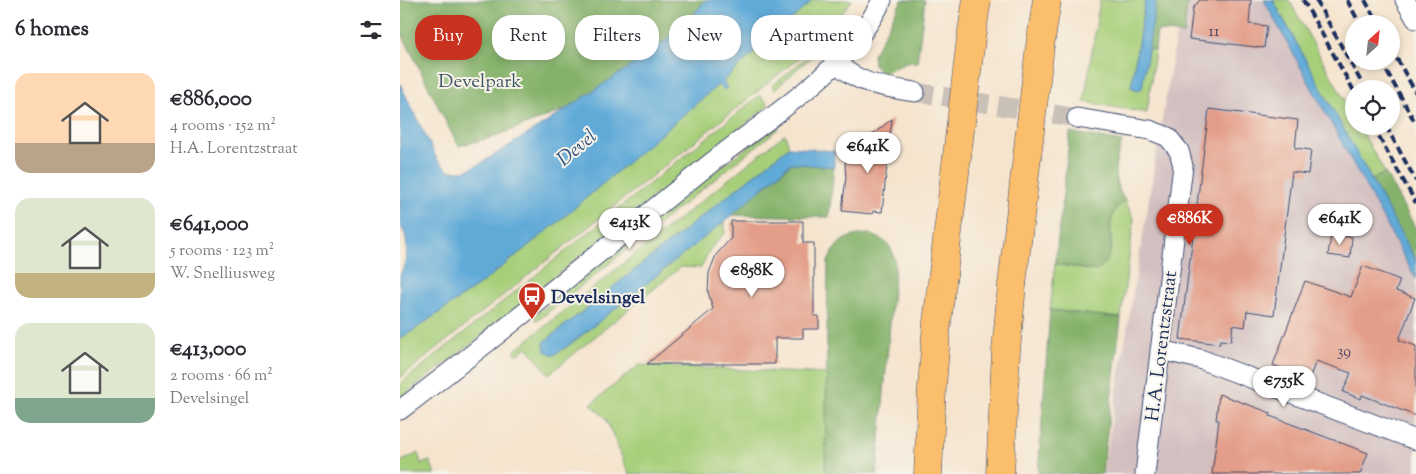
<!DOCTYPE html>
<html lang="en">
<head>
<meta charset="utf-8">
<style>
	:root { --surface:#fff; --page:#f7f7f7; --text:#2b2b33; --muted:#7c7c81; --accent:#c8321e }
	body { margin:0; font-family:"Sorts Mill Goudy",serif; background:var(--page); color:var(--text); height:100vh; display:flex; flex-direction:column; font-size:19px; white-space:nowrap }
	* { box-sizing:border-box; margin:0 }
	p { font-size:16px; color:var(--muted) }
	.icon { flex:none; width:28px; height:28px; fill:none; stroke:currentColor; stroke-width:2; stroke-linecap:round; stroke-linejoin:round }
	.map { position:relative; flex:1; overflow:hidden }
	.drawer { display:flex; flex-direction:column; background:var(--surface); width:400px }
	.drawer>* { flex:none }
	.top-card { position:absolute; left:15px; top:15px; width:475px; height:45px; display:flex; gap:10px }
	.needle { width:32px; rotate:27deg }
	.buttons { position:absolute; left:945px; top:15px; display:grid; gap:10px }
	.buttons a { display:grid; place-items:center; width:55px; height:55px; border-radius:50%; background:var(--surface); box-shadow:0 2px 8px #0003; font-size:25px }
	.price { position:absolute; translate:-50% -42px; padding:0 11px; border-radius:18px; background:#fff; color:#222; font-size:16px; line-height:32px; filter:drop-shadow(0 1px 2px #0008) }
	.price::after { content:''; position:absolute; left:50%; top:30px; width:15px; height:11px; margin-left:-8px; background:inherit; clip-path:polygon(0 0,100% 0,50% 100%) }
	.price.active { background:var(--accent); color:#fff }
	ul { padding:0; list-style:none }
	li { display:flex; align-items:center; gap:15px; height:125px; padding:0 15px }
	li span { display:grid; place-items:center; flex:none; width:140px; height:100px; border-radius:15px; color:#555 }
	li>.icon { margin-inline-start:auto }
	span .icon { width:60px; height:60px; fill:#fffc; stroke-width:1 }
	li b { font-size:21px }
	h2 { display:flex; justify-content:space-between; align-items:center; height:60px; padding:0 15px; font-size:21px }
	.tag { padding:0 18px; border-radius:20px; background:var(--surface); box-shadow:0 2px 8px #0003; font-size:18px; line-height:45px }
	.tag.active { background:var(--accent); color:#fff }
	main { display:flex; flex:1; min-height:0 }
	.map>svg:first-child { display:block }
</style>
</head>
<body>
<main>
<section class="drawer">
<h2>6 homes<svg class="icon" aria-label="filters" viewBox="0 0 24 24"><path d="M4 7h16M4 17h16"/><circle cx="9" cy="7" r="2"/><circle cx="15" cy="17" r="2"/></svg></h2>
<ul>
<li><span style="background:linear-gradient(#ffd9b3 70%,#b9a48a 0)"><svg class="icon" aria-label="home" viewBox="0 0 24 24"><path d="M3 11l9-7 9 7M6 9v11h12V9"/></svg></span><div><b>€886,000</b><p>4 rooms · 152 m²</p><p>H.A. Lorentzstraat</p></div></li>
<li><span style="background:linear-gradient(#dfe7d0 75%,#c2b280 0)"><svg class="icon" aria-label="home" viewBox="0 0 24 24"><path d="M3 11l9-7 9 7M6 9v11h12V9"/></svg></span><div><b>€641,000</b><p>5 rooms · 123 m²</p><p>W. Snelliusweg</p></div></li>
<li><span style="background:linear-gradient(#dfe7d0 75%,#7fa58c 0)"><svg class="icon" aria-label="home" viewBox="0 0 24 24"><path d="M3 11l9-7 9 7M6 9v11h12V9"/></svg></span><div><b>€413,000</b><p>2 rooms · 66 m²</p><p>Develsingel</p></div></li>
</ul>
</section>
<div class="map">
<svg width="1016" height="474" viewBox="0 0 1016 474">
	<rect width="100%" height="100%" fill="#f7f3e8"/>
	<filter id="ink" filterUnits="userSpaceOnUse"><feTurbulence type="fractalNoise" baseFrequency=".02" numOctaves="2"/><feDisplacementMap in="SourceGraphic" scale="10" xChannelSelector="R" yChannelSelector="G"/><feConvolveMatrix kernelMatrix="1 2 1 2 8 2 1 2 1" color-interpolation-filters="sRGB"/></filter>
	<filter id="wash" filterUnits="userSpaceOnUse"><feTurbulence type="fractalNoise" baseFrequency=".0096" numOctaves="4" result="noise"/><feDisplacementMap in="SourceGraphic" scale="20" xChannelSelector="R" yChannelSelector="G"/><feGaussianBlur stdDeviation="1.12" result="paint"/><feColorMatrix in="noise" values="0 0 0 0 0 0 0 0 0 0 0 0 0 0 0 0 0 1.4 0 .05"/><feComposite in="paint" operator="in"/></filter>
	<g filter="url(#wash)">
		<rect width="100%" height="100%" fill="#f5e4ce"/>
		<path fill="#d2bfc0" d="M782,0h104l130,270v204h-313z"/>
		<path fill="#a7cf7a" stroke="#617f6c" d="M413,0h39l-24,31 -19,19 -409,328v-40l11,-6 68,-47 79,-63 161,-138 6,6 -2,-9z
			M700,0h45l-14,87 11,1 6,-39 7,1 -8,63 -63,-11z
			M873,0h16l65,117v9h5l26,47 -14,7z
			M441,23l1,1c-19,26 -45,43 -67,66l-3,-4 51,-42z
			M360,95l9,10 -293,235 -76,58v-14z
			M378,126l1,2 -242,193 -3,-5 200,-159z
			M385,134l4,13 -245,195 1,9 9,4 18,-12 153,-122v12l-15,16 -9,19 -20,-1 -132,107 -22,-27 -10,8 -3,-4z
			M725,200l9,19 -13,99 -71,-8 5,-46 41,7 16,-22 -2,-22 4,-17z
			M239,365l188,9 -2,100h-196l-23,-55 -15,-15z
			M18,453l3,11 9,-3 5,13h-35v-12z"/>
		<path fill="#85b26a" stroke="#507064" d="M0,0h306l-20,23 -36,30 -83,56 -74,28 -34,9 -8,-14 -51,-102z
			M502,0h23l-8,63 -11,-1 -23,11 -9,-8 -1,-10z
			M756,0h35l-4,5 -3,29 -27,-3 -2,19 -7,-1z
			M670,132l52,10c-8,22 -11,38 3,58 -4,4 -9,7 -11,12 -10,22 8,42 -18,59l-41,-7z
			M392,163l42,4 -5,50 -98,-2z
			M985,173l31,56v32l-45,-81z
			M470,234c18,8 23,11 25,32l-18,208h-52l3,-212c9,-22 18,-27 42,-28z
			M650,310l71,8 -19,156h-64z"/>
		<path fill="#60aad8" stroke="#3e6c9b" d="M306,0h107l-90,81 4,7 -2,2 -7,-5 -160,137 -79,63 -68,47 -11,6v-62l6,-16 1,-13 -2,-13 -5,-9v-141l37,75 12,12h15l14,-6 69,-43 103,-69 36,-30z
			M745,0h11l-14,88c-4,3 -7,1 -11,-1z
			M864,0h9l143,261v18z
			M389,147l45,4v16l-43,-4 -66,58 -153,122 -18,12 -9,-4 -1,-9z"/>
		<g id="blocks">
			<path fill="#e39d88" d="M800,0h51l-2,24 18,2 -3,22 -75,-9 4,-31z
				M809,109l89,11 -3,28 16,2 -3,24 -16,-2 -18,143 -27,-4 -2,16 -12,-2 -2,16 -11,-1v4l-40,-5z
				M492,119l-10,93 -9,-1 -1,3 -30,-3 4,-34 -1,-11 1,-7 7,-9z
				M331,221h72v22h11v73h5v13h-16v9h-28v26h-128l66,-55 -5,-17 1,-19 7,-18 15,-17z
				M931,235l21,2 -2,21 -22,-3z
				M963,266l37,14 -4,11 19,7 -16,42 17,6v70l-54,-21 -1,4 -18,-7 8,-19 -35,-12 -7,18 -36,-14 32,-84 46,16z
				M819,394l52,19 -1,3 98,37 -8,21h-148l7,-54h-3z"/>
		</g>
	</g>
	<g filter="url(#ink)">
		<use href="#blocks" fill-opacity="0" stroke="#3c4a6f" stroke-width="1"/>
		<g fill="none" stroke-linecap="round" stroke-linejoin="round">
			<path stroke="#c9c0b8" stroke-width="19" stroke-dasharray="19 9" stroke-linecap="butt" d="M515,92l162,26"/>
			<g stroke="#3c4a6f" stroke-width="21">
				<path id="minor" d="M1005,0l11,19
					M437,63c22,22 48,24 78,29
					M677,118l73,12 18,7 11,14 4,15 -38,308
					M760,350l40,9 216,81
					M0,410c106,-80 208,-165 311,-247 61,-49 135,-90 171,-163"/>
			</g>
			<g stroke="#3c4a6f" stroke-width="29">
				<path id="highway" d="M528,474l4,-87 5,-65 6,-48
					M600,474l6,-123 6,-66"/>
			</g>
			<use href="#minor" stroke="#fff" stroke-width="19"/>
			<use href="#highway" stroke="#fabe6d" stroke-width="28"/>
			<path stroke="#1b2f5e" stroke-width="4" stroke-dasharray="8 4" stroke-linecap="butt" d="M903,0l51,91
				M916,0l49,89
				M947,0l13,24
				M965,0l13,24
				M991,48l25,45
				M981,61l35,63
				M973,126l43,77
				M986,126l30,55"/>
			<g stroke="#3c4a6f" stroke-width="29" stroke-linecap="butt">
				<path id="highway-bridge" d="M543,274l28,-236 6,-38
					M612,285l28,-239 7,-46"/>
			</g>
			<use href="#highway-bridge" stroke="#fabe6d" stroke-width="28"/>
		</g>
	</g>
	<defs>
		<g id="bus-pin" transform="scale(1.4375)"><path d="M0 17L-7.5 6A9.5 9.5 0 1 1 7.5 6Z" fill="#c8321e" stroke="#f7f3e8"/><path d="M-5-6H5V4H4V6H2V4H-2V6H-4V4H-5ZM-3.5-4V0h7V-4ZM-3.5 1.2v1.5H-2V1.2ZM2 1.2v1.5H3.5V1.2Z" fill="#fff"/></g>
	</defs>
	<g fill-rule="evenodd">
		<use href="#bus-pin" x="132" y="296"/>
	</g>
	<g text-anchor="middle" stroke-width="4" stroke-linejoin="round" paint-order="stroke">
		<g font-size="16" fill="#4d4a68">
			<text x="814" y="36">11</text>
			<text x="944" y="356">39</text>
		</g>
		<g font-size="19" fill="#3e5765" stroke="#f7f3e8">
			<text x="80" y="87">Develpark</text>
		</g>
		<g font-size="19" font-weight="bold" fill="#1b2f5e" stroke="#f7f3e8" text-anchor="start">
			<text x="151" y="303">Develsingel</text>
		</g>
		<g font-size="19" fill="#1b2f5e" stroke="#f7f3e8">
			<text transform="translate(760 346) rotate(-83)" y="7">H.A. Lorentzstraat</text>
		</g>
		<g font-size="20" font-style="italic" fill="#305483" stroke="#f7f3e8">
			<text transform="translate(176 147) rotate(-40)" y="7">Devel</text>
		</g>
	</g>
</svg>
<div class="buttons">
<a><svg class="needle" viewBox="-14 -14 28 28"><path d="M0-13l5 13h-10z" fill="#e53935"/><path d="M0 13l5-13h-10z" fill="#7c7c81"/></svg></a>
<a><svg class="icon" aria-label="locate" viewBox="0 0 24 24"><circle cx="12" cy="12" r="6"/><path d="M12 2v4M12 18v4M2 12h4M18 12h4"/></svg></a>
</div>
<b class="price" style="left:468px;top:174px">€641K</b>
<b class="price active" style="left:790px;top:246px">€886K</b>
<b class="price" style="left:940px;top:246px">€641K</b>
<b class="price" style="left:230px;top:250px">€413K</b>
<b class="price" style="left:352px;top:298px">€858K</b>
<b class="price" style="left:884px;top:408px">€755K</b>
<div class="top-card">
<a class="tag active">Buy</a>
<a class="tag">Rent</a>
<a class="tag">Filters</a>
<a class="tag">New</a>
<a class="tag">Apartment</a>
</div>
</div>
</main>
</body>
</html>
